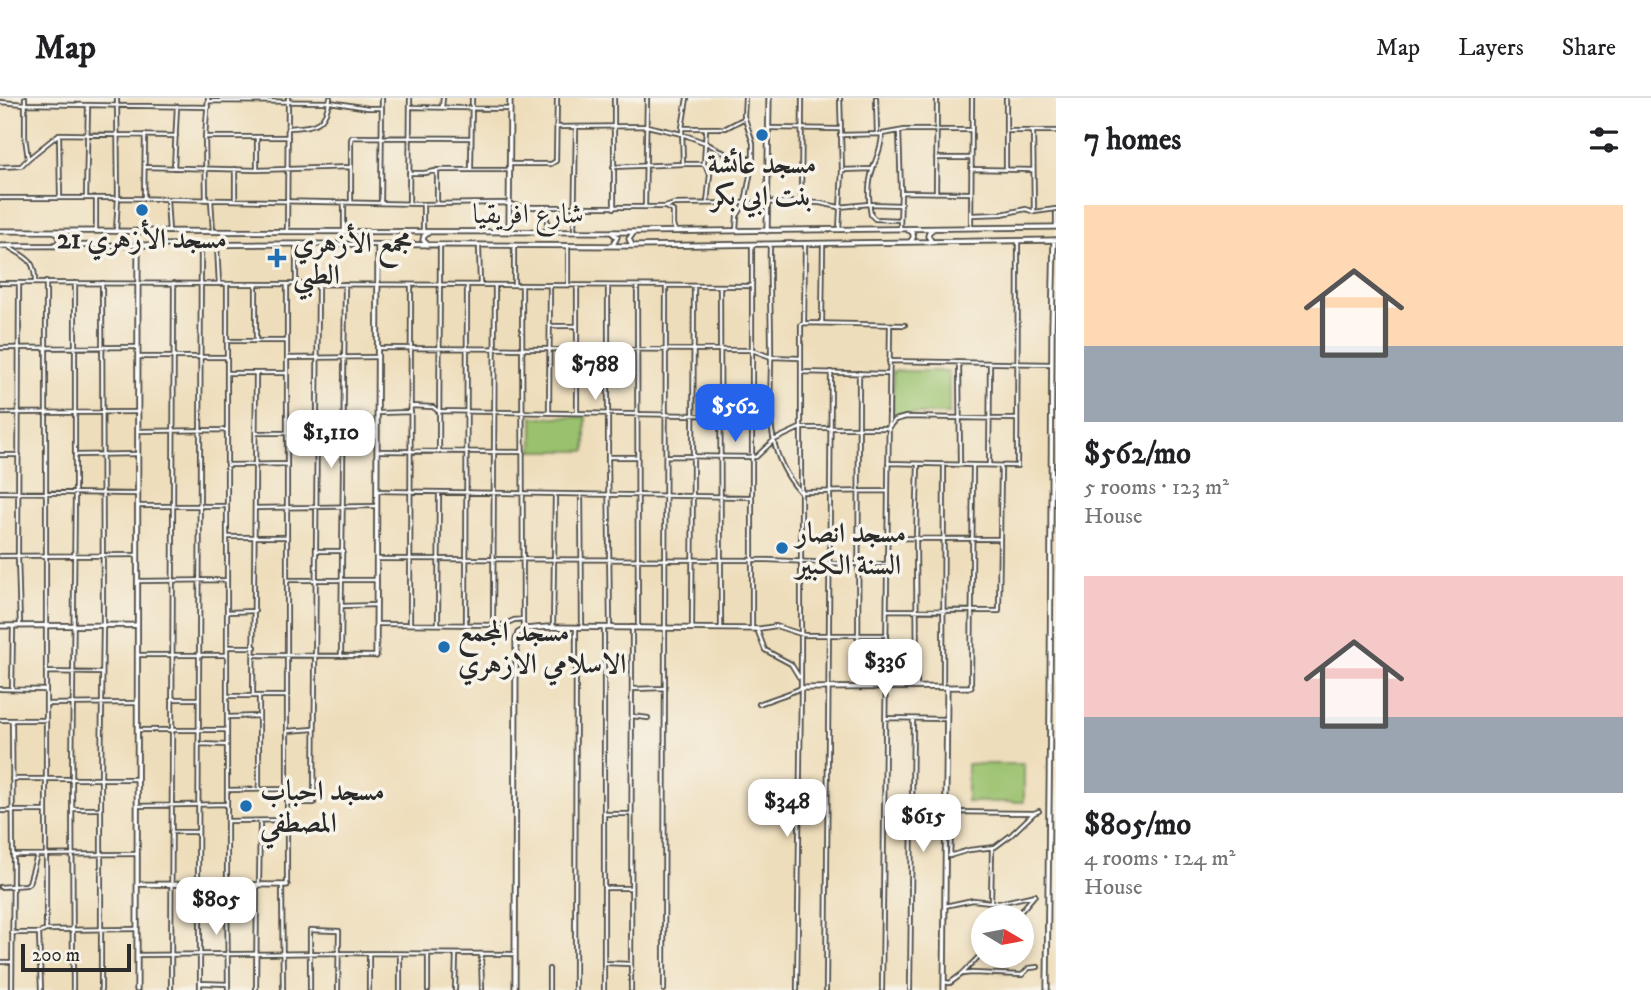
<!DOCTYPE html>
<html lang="en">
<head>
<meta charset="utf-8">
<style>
	:root { --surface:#fff; --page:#f2f2f2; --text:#202124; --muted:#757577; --line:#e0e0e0; --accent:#2563eb }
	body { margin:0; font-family:"IM FELL DW Pica",Amiri,serif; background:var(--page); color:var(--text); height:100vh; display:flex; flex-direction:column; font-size:26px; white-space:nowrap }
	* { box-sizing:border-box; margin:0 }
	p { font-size:23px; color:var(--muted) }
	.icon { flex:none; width:38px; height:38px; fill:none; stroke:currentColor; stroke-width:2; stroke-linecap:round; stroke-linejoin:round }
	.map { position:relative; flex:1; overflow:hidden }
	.sheet { display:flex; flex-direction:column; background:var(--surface); width:595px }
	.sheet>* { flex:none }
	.needle { width:46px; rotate:100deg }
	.tools { position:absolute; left:971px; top:807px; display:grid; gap:14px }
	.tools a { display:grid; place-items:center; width:63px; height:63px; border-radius:50%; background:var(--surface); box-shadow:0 4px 10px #0003; font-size:35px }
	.scale { position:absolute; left:21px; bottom:18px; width:110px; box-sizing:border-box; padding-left:7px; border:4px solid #2b2b2b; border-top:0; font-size:19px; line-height:24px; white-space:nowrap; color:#2b2b2b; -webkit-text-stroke:5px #f7f3e8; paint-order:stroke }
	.price { position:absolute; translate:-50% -60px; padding:0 16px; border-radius:14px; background:#fff; color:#222; font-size:23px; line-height:46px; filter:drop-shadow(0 2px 4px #0008) }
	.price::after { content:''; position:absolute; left:50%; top:42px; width:21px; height:16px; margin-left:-10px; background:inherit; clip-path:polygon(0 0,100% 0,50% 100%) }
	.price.active { background:var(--accent); color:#fff }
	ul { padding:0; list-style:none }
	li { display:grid; align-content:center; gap:14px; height:371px; padding:0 28px }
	li span { display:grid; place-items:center; height:217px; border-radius:0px; color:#555 }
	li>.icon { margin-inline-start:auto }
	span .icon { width:126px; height:126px; fill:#fffc; stroke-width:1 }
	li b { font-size:30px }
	h2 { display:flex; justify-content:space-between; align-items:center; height:84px; padding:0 28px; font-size:30px }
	header { display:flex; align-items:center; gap:42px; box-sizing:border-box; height:98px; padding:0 35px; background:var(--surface); border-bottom:2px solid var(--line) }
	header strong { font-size:33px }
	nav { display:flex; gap:38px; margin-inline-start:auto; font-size:24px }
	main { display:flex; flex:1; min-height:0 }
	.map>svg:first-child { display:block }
</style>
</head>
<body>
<header>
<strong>Map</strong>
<nav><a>Map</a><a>Layers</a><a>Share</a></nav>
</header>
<main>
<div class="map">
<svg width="1056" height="892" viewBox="0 0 1056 892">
	<rect width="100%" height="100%" fill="#f7f3e8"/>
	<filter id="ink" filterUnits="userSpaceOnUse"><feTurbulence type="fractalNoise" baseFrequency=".0143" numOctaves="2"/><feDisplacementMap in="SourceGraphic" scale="14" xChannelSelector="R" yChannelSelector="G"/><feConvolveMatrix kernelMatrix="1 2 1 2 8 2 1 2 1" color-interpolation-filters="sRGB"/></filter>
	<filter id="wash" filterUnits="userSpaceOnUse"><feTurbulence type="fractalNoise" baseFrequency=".00686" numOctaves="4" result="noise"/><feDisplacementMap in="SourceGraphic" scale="28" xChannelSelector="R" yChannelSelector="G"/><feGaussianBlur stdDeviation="1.57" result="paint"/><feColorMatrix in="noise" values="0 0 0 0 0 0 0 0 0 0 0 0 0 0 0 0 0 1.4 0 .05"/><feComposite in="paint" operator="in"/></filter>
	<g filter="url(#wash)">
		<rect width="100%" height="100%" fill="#eeddba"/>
		<path fill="#9ac16d" stroke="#62764c" stroke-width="2" d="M893,273h56v43h-56z
			M533,319h53v34h-53z
			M967,666h57v38h-57z"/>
	</g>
	<g filter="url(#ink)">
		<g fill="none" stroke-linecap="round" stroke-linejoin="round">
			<g stroke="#484640" stroke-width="6">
				<path id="minor" d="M614,0v110
					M687,0l-5,30 1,36h21
					M876,0l1,36
					M208,3l122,1 38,6h14
					M0,4l25,2 183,3
					M412,9l98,2
					M442,9l1,-9
					M557,29l90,-1 35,8 24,9 24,13 23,3
					M288,30c26,-2 37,-1 42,-30
					M682,30h44l19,-10
					M706,30l-2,36 6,10 -3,29
					M769,30l70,1
					M899,33l2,61 -1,37
					M1007,33h49
					M1033,33l1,81
					M59,36l1,63
					M882,36c0,13 -5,22 -9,34 -5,16 -5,32 -2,47l4,4 25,1
					M840,37l42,-1 23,-4h66
					M205,39h83
					M936,60h35
					M28,61l31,-25 117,2
					M510,66h41l5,-3 1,-63
					M0,69l21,-1 7,-7 -3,-22v-39
					M145,69l112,3 94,-3
					M613,69l70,-3
					M174,70l3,-62
					M257,70v-31
					M471,70l1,-70
					M971,71l62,1
					M1006,71v-71
					M842,72l31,-1
					M409,75h15l17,-3h69
					M901,94l69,1
					M936,95l1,-95
					M86,99l2,-91
					M0,100h118l305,6 80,-1 22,4h140l9,-3 127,-2 19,1 19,4 30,-3 32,1
					M96,100v32
					M144,100l1,-63
					M167,102l2,32
					M206,102l-1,-63 3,-39
					M211,102l2,31
					M235,102v-31
					M344,104v28
					M351,104v-62l1,-3 119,1
					M801,104l1,-104
					M381,105l1,-105
					M409,105l1,-105
					M437,106v-34
					M645,108l2,-108
					M547,109v24
					M665,109l8,4v14l2,5
					M971,117l31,-1 24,-5 8,3 22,-3
					M1056,129v-14
					M971,130l1,-130
					M736,132l1,-14 8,-13 8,-44v-16l-9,-27 1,-18
					M839,132l3,-60 -2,-72
					M116,133l2,-33 -1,-100
					M287,133l1,-133
					M423,134v-28
					M574,134l2,-105
					M770,147c-1,34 1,69 1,103 1,54 -10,100 29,144l87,-1
					M217,148l2,38
					M479,148l1,39
					M568,148v39
					M10,150c17,10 25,12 25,33
					M0,185l752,3
					M19,185l-1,273 2,69
					M296,185v-39
					M227,186v600l1,106
					M256,186v56
					M514,186v-38
					M522,187l1,344
					M577,188v127
					M608,188v171l2,170
					M637,188l1,341
					M720,188l1,342
					M804,225l1,-78
					M822,226l1,-80
					M550,228h27
					M228,243h59
					M0,250l138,-1
					M378,250l374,2 19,7 29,1
					M138,259h89
					M287,260l91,-1
					M889,263l162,3
					M959,265l1,101
					M801,274l87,2
					M228,275h59
					M411,308l22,1 5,4 318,5 15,7
					M549,314l1,-127
					M0,315l138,-1
					M378,315l33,-1
					M138,333l89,-1
					M256,335l121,-1
					M377,353l146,1
					M439,354l1,-206
					M0,357h19
					M75,357l63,-1
					M666,358l90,1 18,-17 26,-12h88l7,-8 11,-3 111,2
					M609,359h28
					M888,365l129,3 1,-224
					M228,367l59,-1
					M989,367l1,-101
					M377,393l375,6
					M0,394l137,2
					M581,396l1,133
					M137,408h90
					M255,410l122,-2
					M227,439h60
					M887,440l112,1
					M316,453h27
					M0,458l138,-1
					M377,461l391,1 85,4h34
					M287,482h89
					M137,483l90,-1
					M342,508l34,-1
					M887,512l112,1 2,-144
					M227,514l28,-1
					M377,526l126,1 11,-5 9,-1
					M410,526l1,-339
					M438,526l1,-132
					M466,527l1,-340
					M493,527l2,-340
					M553,529l2,-133
					M692,530l2,-342
					M752,530v-383
					M227,549h28
					M137,557h90
					M255,557l121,1
					M341,557l4,-371
					M46,574l56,1
					M799,579l-8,-13 -26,-14 -8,-21 19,-3 28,9h83
					M858,588l1,-313
					M917,589l-1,-148 2,-75
					M943,589l1,-222
					M971,589l2,-221
					M0,591l46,1
					M12,591l1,-63
					M633,591l31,-1
					M227,598h60
					M253,598l3,-323
					M259,598v93
					M172,601h27
					M46,606l91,-1
					M759,606c14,-6 28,-9 42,-16
					M632,618l16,2
					M228,619l31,-1
					M886,620l59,1
					M0,622h46
					M137,632h90
					M287,633l27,-2
					M199,646l28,1
					M12,681h125
					M227,692l60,-1
					M287,705h27l4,-519
					M137,708l90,-2
					M73,711h28
					M0,713h46
					M604,716h27
					M227,723l60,-1
					M171,734h27
					M15,757l122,-1
					M949,758l20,-6 26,-3 16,-12 23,-22 5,-2
					M950,758l2,-44 82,1
					M198,785l3,-637
					M259,786l1,-63
					M282,787l1,105
					M287,787v-601
					M0,789l26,-2 3,-2 8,-28
					M604,790h27
					M991,805l1,-55
					M945,808l28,-6 26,3 36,-8
					M1016,819l18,-21
					M46,832l91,-1
					M12,835h27
					M369,856v36
					M481,856l1,36
					M137,857l201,-2 177,1
					M0,864h11
					M604,865l27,1
					M962,876l10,-1 50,2 7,-7 9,-1
					M944,884l6,1 12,-9 22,-23
					M200,885l28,1
					M12,892l1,-135 -1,-135
					M41,892l-2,-57 7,-3v-648
					M73,892l-1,-210 3,-287v-210
					M101,892v-211l2,-154 -1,-342
					M171,892l3,-707
					M200,892v-106
					M256,892l1,-105
					M310,892v-60l29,1 -1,59
					M400,892v-36
					M428,892v-36
					M455,892l1,-36
					M549,892v-21
					M575,892l1,-362
					M604,892v-362
					M631,892l1,-363
					M664,892l2,-704
					M797,892l4,-302v-363l3,-2 101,2
					M826,892l5,-618
					M882,892l8,-665
					M910,892l3,-271"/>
			</g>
			<g stroke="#484640" stroke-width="7">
				<path id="tertiary" d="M908,132c4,1 6,4 5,8l-3,4
					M0,133l634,1 422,-5
					M767,133l2,-133
					M509,134l1,-134
					M611,134l6,5 -4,8
					M77,135l-5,6 1,4 4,3
					M932,144l-4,-6 1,-4 4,-3
					M54,147c5,-2 7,-5 5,-10l-3,-2
					M428,147l-5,-5 1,-4 4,-3
					M632,147l-3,-6 5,-7
					M0,148l296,-2 337,2 423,-6
					M0,528l137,-1
					M376,558l2,-410
					M801,590l170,-1
					M138,786l149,1
					M137,892l1,-745
					M515,892l1,-350 2,-7 7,-4 23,-2 209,2
					M944,892l3,-303
					M1047,892l3,-284 2,-380 2,-86"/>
			</g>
			<use href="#minor" stroke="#fff" stroke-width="2.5"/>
			<use href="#tertiary" stroke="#fff" stroke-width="3.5"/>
		</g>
	</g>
	<g fill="#1f6fb2" stroke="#f7f3e8" stroke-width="2.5">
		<circle cx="762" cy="37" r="7"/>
		<circle cx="142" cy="112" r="7"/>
		<path d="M273.5 149.5h7v7h7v7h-7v7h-7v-7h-7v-7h7z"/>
		<circle cx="782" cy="450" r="7"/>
		<circle cx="444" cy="549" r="7"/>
		<circle cx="246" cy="708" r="7"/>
	</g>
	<g text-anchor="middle" stroke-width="7" stroke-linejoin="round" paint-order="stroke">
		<g font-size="28" font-weight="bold" fill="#2b2b2b" stroke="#f7f3e8" text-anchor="start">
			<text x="762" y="75" text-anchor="middle">مسجد عائشة<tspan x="762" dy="32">بنت ابي بكر</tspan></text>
			<text x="142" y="150" text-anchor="middle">مسجد الأزهري 21</text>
			<text x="293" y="154">مجمع الأزهري<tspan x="293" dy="32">الطبي</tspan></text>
			<text x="796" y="444">مسجد انصار<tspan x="796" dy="32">السنة الكبير</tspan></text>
			<text x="458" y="543">مسجد المجمع<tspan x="458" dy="32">الاسلامي الازهري</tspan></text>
			<text x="260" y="702">مسجد احباب<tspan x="260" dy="32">المصطفي</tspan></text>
		</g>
		<g font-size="28" fill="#2b2b2b" stroke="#f7f3e8">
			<text x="528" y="125">شارع افريقيا</text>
		</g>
	</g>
</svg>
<div class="tools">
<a><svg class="needle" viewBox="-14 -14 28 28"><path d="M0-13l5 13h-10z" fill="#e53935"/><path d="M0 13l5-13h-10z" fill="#757577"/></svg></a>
</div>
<div class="scale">200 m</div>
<b class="price" style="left:595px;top:304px">$788</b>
<b class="price active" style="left:735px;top:346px">$562</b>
<b class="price" style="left:331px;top:372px">$1,110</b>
<b class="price" style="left:885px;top:601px">$336</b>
<b class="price" style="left:787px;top:741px">$348</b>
<b class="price" style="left:923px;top:756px">$615</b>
<b class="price" style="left:216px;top:839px">$805</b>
</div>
<section class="sheet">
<h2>7 homes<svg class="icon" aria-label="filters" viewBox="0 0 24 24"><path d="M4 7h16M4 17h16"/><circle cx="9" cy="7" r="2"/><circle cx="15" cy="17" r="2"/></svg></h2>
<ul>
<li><span style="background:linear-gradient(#ffd9b3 65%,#9aa5b1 0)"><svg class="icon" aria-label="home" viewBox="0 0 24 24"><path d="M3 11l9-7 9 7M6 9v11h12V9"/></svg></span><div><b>$562/mo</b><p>5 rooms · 123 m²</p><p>House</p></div></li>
<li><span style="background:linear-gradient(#f6c9c9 65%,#9aa5b1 0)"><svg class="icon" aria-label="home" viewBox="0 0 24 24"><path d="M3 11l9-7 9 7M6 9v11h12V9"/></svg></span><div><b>$805/mo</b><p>4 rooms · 124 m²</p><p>House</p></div></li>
</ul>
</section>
</main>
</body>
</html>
